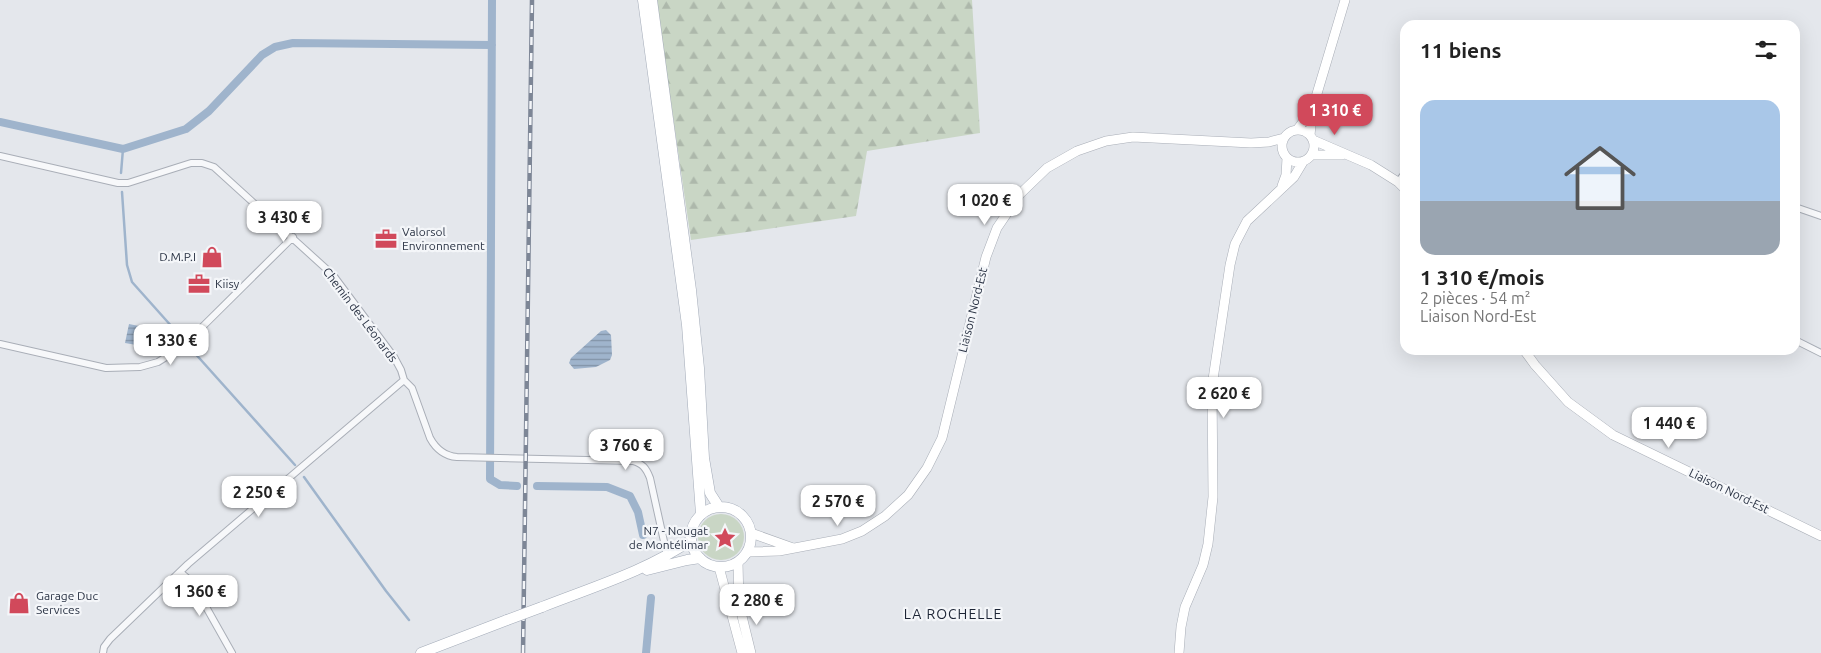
<!DOCTYPE html>
<html lang="fr">
<head>
<meta charset="utf-8">
<style>
	:root { --surface:#fff; --page:#f2f2f2; --text:#222; --muted:#767676; --line:#e0e0e0; --accent:#d1495b }
	body { margin:0; font-family:Ubuntu,sans-serif; background:var(--page); color:var(--text); height:100vh; display:flex; flex-direction:column; font-size:19px; white-space:nowrap }
	* { box-sizing:border-box; margin:0 }
	p { font-size:16px; color:var(--muted) }
	.icon { flex:none; width:28px; height:28px; fill:none; stroke:currentColor; stroke-width:2; stroke-linecap:round; stroke-linejoin:round }
	.map { position:relative; flex:1; overflow:hidden }
	.drawer { position:absolute; left:1400px; top:20px; width:400px; height:335px; display:flex; flex-direction:column; background:var(--surface); border-radius:15px; box-shadow:0 5px 20px #0002 }
	.drawer>* { flex:none }
	.price { position:absolute; translate:-50% -42px; padding:0 11px; border-radius:10px; background:#fff; color:#222; font-size:16px; line-height:32px; filter:drop-shadow(0 1px 2px #0008) }
	.price::after { content:''; position:absolute; left:50%; top:30px; width:15px; height:11px; margin-left:-8px; background:inherit; clip-path:polygon(0 0,100% 0,50% 100%) }
	.price.selected { background:var(--accent); color:#fff }
	ul { padding:0; list-style:none }
	li { display:grid; align-content:center; gap:10px; height:265px; padding:0 20px }
	li+li { border-top:1px solid var(--line) }
	li span { display:grid; place-items:center; height:155px; border-radius:15px; color:#555 }
	li>.icon { margin-inline-start:auto }
	span .icon { width:90px; height:90px; fill:#fffc; stroke-width:1 }
	li b { font-size:21px }
	h2 { display:flex; justify-content:space-between; align-items:center; height:60px; padding:0 20px; font-size:21px }
	.map>svg:first-child { display:block }
</style>
</head>
<body>
<div class="map">
<svg width="1821" height="653" viewBox="0 0 1821 653">
	<defs>
		<pattern id="forest-firs" width="22" height="20" patternUnits="userSpaceOnUse" patternTransform="scale(1.25)"><rect width="22" height="20" fill="#c9d6c5"/><path d="M5 1l3.5 6h-7zM16 11l3.5 6h-7z" fill="#adb8ab"/></pattern>
		<pattern id="water-rules" width="6" height="5" patternUnits="userSpaceOnUse" patternTransform="scale(1.25)"><rect width="6" height="5" fill="#9fb4cc"/><path d="M0 2.5h6" fill="none" stroke="#8293a7"/></pattern>
	</defs>
	<rect width="100%" height="100%" fill="#e4e7ec"/>
	<path fill="#c9d6c5" d="M698 537a23 23 0 1 1 46 0a23 23 0 1 1-46 0Z"/>
	<path fill="url(#forest-firs)" d="M656,0h316l8,133 -113,18 -11,65 -165,24z"/>
	<path fill="url(#water-rules)" d="M129,324l34,7 -4,18 -34,-6z
		M606,330l5,5 1,20 -2,5 -14,7 -22,2 -5,-6 2,-5 30,-27z"/>
	<g fill="none" stroke-linecap="round" stroke-linejoin="round">
		<path stroke="#9fb4cc" stroke-width="2.5" d="M121,173l2,-24
			M122,192l5,73 5,17 50,56
			M192,350l103,115
			M304,477l82,114 23,29"/>
		<path stroke="#9fb4cc" stroke-width="8" d="M492,0l-2,479 10,6 17,1
			M0,122l123,27 63,-20 23,-18 53,-56 13,-8 18,-4 199,2
			M537,486l70,1 23,9 8,16 5,23
			M646,653l5,-55"/>
		<g stroke="#a9aeb7" stroke-width="8">
			<path id="street" d="M0,156l118,27h10l63,-20h11l12,4 119,108 61,82 7,13 3,10 8,8 18,50c6,11 15,18 27,19l176,4c10,3 13,7 17,17l17,77
				M1398,182l7,-9
				M1795,207l26,9
				M1795,340l26,13
				M0,344l106,24 34,-1 18,-5 24,-15 111,-110
				M180,572l12,10 40,71
				M103,653l1,-6 6,-8 78,-75 216,-184"/>
		</g>
		<g stroke="#a9aeb7" stroke-width="10">
			<path id="secondary" d="M1282 146a16 16 0 1 1 32 0a16 16 0 1 1-32 0Z
				M1297,130l15,-20
				M1310,135l3,-28 32,-107
				M1313,140l58,25 27,17 7,7
				M1312,155h30
				M1282,186l4,-11 1,-17
				M1524,350l11,15 33,37 45,33 208,101
				M751,533l42,15
				M748,552l31,-1 63,-12 20,-8 23,-15 23,-21 19,-27 15,-30 44,-181 11,-29 23,-34 27,-26 30,-17 29,-10 27,-4 118,6 18,-1 15,-4
				M738,562l1,42 12,49
				M719,567l23,86
				M1179,653l2,-26 4,-20 18,-42 5,-21 5,-47 -1,-111 18,-121 5,-21 12,-23 47,-44 9,-15"/>
		</g>
		<g stroke="#a3abb8" stroke-width="11">
			<path id="primary" d="M643,0l44,325 14,189
				M652,0l39,290 8,78 5,90 6,35 9,14
				M691 537a30 30 0 1 1 60 0a30 30 0 1 1-60 0Z
				M647,570l40,-10 13,-2
				M542,607c48,-19 107,-37 149,-67
				M421,653l86,-33"/>
		</g>
		<use href="#street" stroke="#f7f8fa" stroke-width="6"/>
		<use href="#secondary" stroke="#fff" stroke-width="9"/>
		<use href="#primary" stroke="#fff" stroke-width="10"/>
		<g stroke="#7d8696" stroke-width="4.5">
			<path id="rail" d="M523,653l9,-653"/>
		</g>
		<use href="#rail" stroke="#f4f6f9" stroke-width="2.5" stroke-dasharray="8" stroke-linecap="butt"/>
		<g stroke="#a3abb8" stroke-width="11" stroke-linecap="butt">
			<path id="primary-bridge" d="M507,620l35,-13"/>
		</g>
		<use href="#primary-bridge" stroke="#fff" stroke-width="10"/>
	</g>
	<defs>
		<g id="office-bare" transform="scale(1.725)"><path d="M-6-3h4V-5.5h4V-3h4V5H-6ZM-1-4.5V-3h2v-1.5ZM-6 0V1H6V0Z" fill="#d1495b" stroke="#f4f6f9" stroke-width="2.5" paint-order="stroke"/></g>
		<g id="shop-bare" transform="scale(1.725)"><path d="M-5-2.5h2.3a2.7 3.5 0 0 1 5.4 0H5L5.5 6h-11ZM-1.5-2.5h3a1.5 2.3 0 0 0-3 0Z" fill="#d1495b" stroke="#f4f6f9" stroke-width="2.5" paint-order="stroke"/></g>
		<g id="sight-bare" transform="scale(1.725)"><path d="M0-6L1.8-2.2L6-1.7L2.9 1.2L3.7 5.4L0 3.3L-3.7 5.4L-2.9 1.2L-6-1.7L-1.8-2.2Z" fill="#d1495b" stroke="#f4f6f9" stroke-width="2.5" paint-order="stroke"/></g>
	</defs>
	<g fill-rule="evenodd">
		<use href="#office-bare" x="386" y="239"/>
		<use href="#shop-bare" x="212" y="257"/>
		<use href="#office-bare" x="199" y="284"/>
		<use href="#sight-bare" x="725" y="538"/>
		<use href="#shop-bare" x="19" y="603"/>
	</g>
	<g text-anchor="middle" stroke-width="4.5" stroke-linejoin="round" paint-order="stroke">
		<g font-size="12" fill="#2b3445" stroke="#f4f6f9" text-anchor="start">
			<text x="402" y="236">Valorsol<tspan x="402" dy="14">Environnement</tspan></text>
			<text x="196" y="261" text-anchor="end">D.M.P.I</text>
			<text x="215" y="288">Kiisy</text>
			<text x="708" y="535" text-anchor="end">N7 - Nougat<tspan x="708" dy="14">de Montélimar</tspan></text>
			<text x="36" y="600">Garage Duc<tspan x="36" dy="14">Services</tspan></text>
		</g>
		<g font-size="12" fill="#2b3445" stroke="#f4f6f9">
			<text transform="translate(973 310) rotate(-76)" y="4">Liaison Nord-Est</text>
			<text transform="translate(360 315) rotate(53)" y="4">Chemin des Léonards</text>
			<text transform="translate(1729 491) rotate(26)" y="4">Liaison Nord-Est</text>
		</g>
		<g font-size="14" letter-spacing="1" fill="#1d2536" stroke="#f4f6f9">
			<text x="953" y="619">LA ROCHELLE</text>
		</g>
	</g>
</svg>
<b class="price selected" style="left:1335px;top:136px">1 310 €</b>
<b class="price" style="left:985px;top:226px">1 020 €</b>
<b class="price" style="left:284px;top:243px">3 430 €</b>
<b class="price" style="left:171px;top:366px">1 330 €</b>
<b class="price" style="left:1224px;top:419px">2 620 €</b>
<b class="price" style="left:1669px;top:449px">1 440 €</b>
<b class="price" style="left:626px;top:471px">3 760 €</b>
<b class="price" style="left:259px;top:518px">2 250 €</b>
<b class="price" style="left:838px;top:527px">2 570 €</b>
<b class="price" style="left:200px;top:617px">1 360 €</b>
<b class="price" style="left:757px;top:626px">2 280 €</b>
<section class="drawer">
<h2>11 biens<svg class="icon" aria-label="filters" viewBox="0 0 24 24"><path d="M4 7h16M4 17h16"/><circle cx="9" cy="7" r="2"/><circle cx="15" cy="17" r="2"/></svg></h2>
<ul>
<li><span style="background:linear-gradient(#a9c7e8 65%,#9aa5b1 0)"><svg class="icon" aria-label="home" viewBox="0 0 24 24"><path d="M3 11l9-7 9 7M6 9v11h12V9"/></svg></span><div><b>1 310 €/mois</b><p>2 pièces · 54 m²</p><p>Liaison Nord-Est</p></div></li>
</ul>
</section>
</div>
</body>
</html>
